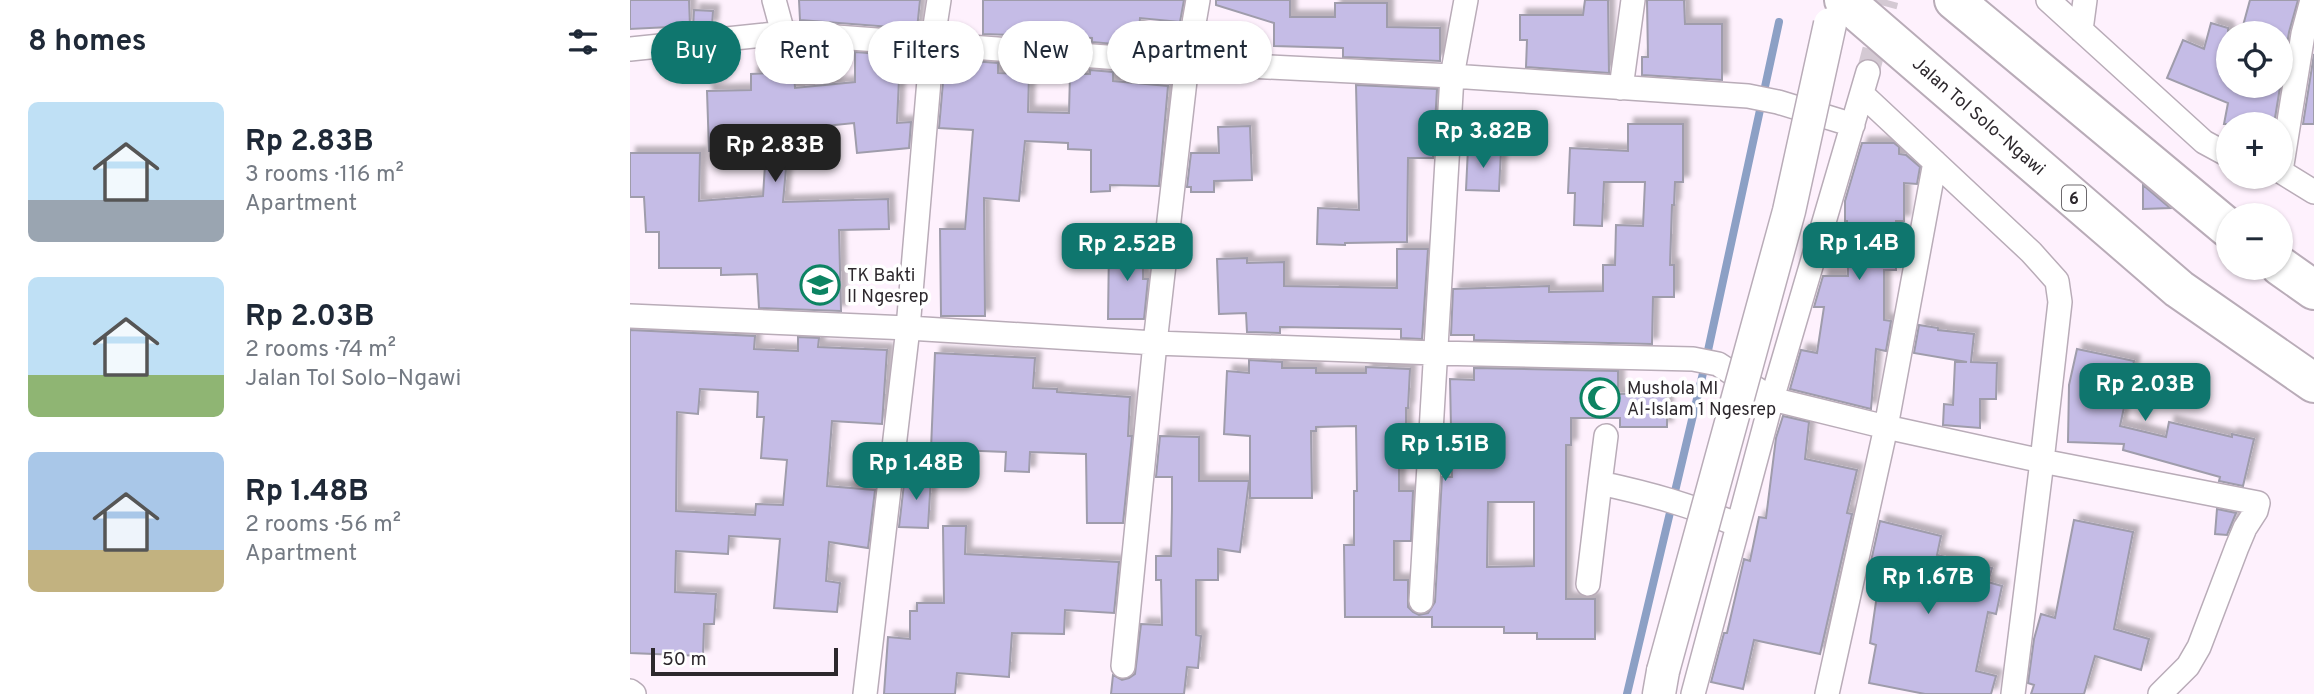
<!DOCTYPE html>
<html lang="en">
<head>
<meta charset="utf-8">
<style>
	:root { --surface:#fff; --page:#f2f2f3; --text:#1f2937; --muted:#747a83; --accent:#0f766e }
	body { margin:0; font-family:Overpass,sans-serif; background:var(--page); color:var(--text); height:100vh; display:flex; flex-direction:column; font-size:26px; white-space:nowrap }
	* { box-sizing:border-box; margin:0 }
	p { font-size:23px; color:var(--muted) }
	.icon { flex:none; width:38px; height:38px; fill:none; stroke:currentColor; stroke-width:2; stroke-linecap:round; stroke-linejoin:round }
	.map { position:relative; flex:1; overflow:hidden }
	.details { display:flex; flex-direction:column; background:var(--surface); width:630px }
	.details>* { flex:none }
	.hud { position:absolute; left:21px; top:21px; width:665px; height:63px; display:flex; gap:14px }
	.tools { position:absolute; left:1586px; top:21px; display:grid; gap:14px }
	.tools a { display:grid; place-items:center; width:77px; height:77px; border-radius:50%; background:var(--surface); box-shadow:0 2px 5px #0004; font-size:35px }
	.scale { position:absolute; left:21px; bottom:18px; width:187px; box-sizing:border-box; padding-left:7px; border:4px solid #2d282d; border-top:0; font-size:19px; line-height:24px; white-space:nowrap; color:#2d282d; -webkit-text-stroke:5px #fff; paint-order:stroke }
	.price { position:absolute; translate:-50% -60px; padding:0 16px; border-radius:14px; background:var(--accent); color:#fff; font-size:23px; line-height:46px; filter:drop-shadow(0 2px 4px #0008) }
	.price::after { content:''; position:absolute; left:50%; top:42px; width:21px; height:16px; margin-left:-10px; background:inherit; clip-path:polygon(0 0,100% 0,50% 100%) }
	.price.selected { background:#222; color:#fff }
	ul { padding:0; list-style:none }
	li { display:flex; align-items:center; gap:21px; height:175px; padding:0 28px }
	li span { display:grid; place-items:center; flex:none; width:196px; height:140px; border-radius:10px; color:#555 }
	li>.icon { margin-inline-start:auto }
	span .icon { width:84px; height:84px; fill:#fffc; stroke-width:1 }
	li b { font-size:30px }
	h2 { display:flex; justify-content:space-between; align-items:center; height:84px; padding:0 28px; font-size:30px }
	.pill { padding:0 24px; border-radius:32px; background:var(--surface); box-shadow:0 2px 5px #0004; font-size:24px; line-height:63px }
	.pill.selected { background:var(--accent); color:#fff }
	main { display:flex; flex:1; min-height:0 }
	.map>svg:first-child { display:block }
</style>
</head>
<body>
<main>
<section class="details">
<h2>8 homes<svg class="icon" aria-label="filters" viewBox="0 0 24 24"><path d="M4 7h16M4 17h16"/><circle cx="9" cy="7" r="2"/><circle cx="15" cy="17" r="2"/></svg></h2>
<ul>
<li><span style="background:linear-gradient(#bfe0f5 70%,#9aa5b1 0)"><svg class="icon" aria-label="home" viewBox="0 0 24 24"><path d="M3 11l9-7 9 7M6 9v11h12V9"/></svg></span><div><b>Rp 2.83B</b><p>3 rooms · 116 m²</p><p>Apartment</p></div></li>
<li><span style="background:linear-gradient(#bfe0f5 70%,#8fb573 0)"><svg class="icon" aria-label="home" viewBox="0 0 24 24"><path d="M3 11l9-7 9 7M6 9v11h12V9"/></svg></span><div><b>Rp 2.03B</b><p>2 rooms · 74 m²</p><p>Jalan Tol Solo–Ngawi</p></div></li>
<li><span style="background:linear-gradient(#a9c7e8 70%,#c2b280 0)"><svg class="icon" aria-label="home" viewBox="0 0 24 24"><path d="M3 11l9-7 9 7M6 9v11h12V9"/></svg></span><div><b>Rp 1.48B</b><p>2 rooms · 56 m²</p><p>Apartment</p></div></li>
</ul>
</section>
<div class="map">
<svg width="1684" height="694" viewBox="0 0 1684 694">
	<defs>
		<filter id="shadow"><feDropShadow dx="6" dy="-6" stdDeviation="2" flood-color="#0004"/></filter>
	</defs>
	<rect width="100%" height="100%" fill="#fef1fd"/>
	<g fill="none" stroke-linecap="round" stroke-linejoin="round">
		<path stroke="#8ca0c5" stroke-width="8" d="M997,694l77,-325 75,-347"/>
	</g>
	<path fill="#c5bce6" stroke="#9f9cab" stroke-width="2" fill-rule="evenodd" filter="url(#shadow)" d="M0,0h59l1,26 -60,3z
		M169,0h121l-3,29 -117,-9z
		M353,0h201l-4,22 -40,-4 -2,25 -24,-2v3l-22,-2v-4l-109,-4z
		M586,0h74v17h45v-14h52v24l53,1v33l-97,-4v-9l-69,-2v-23l-58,-18z
		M955,0h23l1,73 -83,-6 1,-27h-7v-25h63z
		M1017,0h37l1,24h37v56l-80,-5v-18h6z
		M1620,0h48l-9,32 -15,92h-50l4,-21 -61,-25 16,-38 21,9 7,-26 17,5v58h52v-53h-39z
		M64,10l19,1 -1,15 -19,2z
		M225,52l62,5 -2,22h-16l-2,44 14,-1 -2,26 -52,5 -3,-30 -58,6v6h-7l-6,67 105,-3 1,30 -50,1 2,81 -82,-3 -2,-34 -36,1v-7h-62v-36h-13l-2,-35h-14v-44h70l-1,48 64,-5 3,-47 -57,2 -2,-60 44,-1v-16l43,-2 1,16 60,-6z
		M1684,54v70h-11z
		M315,59l53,4v10l31,1 -1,38 41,1 1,-39h20v-4l23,2v9l55,5 -9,100 -49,-1v6l-19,1v-42l-23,-1v-6l-43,-2 -6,60 -35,-3 1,118h-44l-1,-87h25l8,-99 -34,-2z
		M726,85l81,4 -4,69h-25l-1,84 -62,1v2l-28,-1 1,-36 41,2z
		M998,124h55v58h-8l-1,23h-2l-2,60h4v32h-21l-1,47 -178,-4v-5h-23l2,-46 96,-3v6l54,-1v-26h12l1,-40 27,1 2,-44h-41l-2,44 -28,-1 1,-32h-7l2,-45 58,3z
		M620,126l2,54 -38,1v11h-23v-5h-4l4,-34h28l-1,-26z
		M1232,143h32l5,4v7l7,1 14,12 -3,17 -13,-1v38h-8v49h-12v50l7,1 -5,30 -10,-2 -5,60 -81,-20 11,-39 16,3 7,-46h-10l9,-31h25l-1,-55h-2v-20z
		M838,148l33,2 -2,41 -33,-1z
		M1513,185l27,23 -27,1z
		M479,246h34v33h5l-4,40h-36z
		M767,249h31l-6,90 -21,-1v-9l-121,-2v6l-33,-1 -1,-19 -27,1 -2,-55 30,-1v5l37,-1v24l113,2z
		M1289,325l19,3v2l36,4 -3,28 26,1 -1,36h-16v29l-37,-3 1,-21 9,1 2,-43h12l-53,-9z
		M0,330l125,6 -1,13 44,2v-14l21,1 -1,9 69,3 -5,74 -50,-3 -5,65 48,4 -7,58 -39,-6 -3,39 14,2 -3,29 -63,-4 6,-69 -51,-3 -1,18 -52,-3 -1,41 41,2 -2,30h-10l-1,32 -73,-3zM70,389l58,3 -1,25h7l-3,41 26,2 -4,45 -27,-1 -1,11 -79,-4 1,-99 21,2z
		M1447,349l57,12 -14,65 46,11 3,-15 63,15v-3l22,5 -11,47 -24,-5 1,-4 -97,-27 1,-6 -56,-2 1,-57z
		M305,353l100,5 -2,30 24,1v3l73,5 -2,39h4l-9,87h-36l-1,-69 -56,-2 -1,20 -24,-1 1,-19 -75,-3z
		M619,360l33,2v6h34v5h50v-6l44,2 -2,39h-2v43h-7v40h14l-2,50h-17v39h14v27l5,5 6,3 9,-2 7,-11 7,-125h10l-2,-98 24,1v-12l144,3v23l49,-1v34h-47v-9h-49v27h-5v154h29v40h-58v-6h-33v-6h-72v-10h-87l-1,-72h10v-54h3l-1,-65 -40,1v4h-5l1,67h-62v-62l-26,-2 3,-63 22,2zM858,502h46v64l-47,1z
		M1153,416l26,6 -4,37 52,11 -10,43 5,1 -32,140 -66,-14 -11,49 -32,-7 13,-49h3l17,-74 6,2 9,-44 7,1 10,-80z
		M530,436l39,1v44h50l-9,71 -22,-3v31h-22v55l5,1 -3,32 -11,-1 -3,27h-73l2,-19 9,5 7,-2 6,-4 6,-50 21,1 -1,-45h-5v-24h15l1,-48v-31h-16z
		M275,475l26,1 -3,52 -29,-1z
		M1587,509l19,4 -9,22 -12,-1z
		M1444,520l59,12 -19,97 35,10 -8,31 -46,-14 -11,38h-53l3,-9 -6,-2 6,-44 7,-25 14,4z
		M1250,521l61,15 -4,19 55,13 -4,14 14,4 -6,28 -8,-2 -12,59 20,5 -5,18h-66l-56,-11 7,-38 -6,-2 9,-62 -12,-2z
		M313,526h23l-1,28 154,8 -5,51 -49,-3 -1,24 -52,-1 -3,44 -52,-4 -2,21h-71l4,-57 22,2v-28h7v-8h27z"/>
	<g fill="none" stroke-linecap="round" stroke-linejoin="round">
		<path stroke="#d4c9d3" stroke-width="23" stroke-dasharray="23 11" stroke-linecap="butt" d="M1238,72l19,-72"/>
		<g stroke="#b9acb8" stroke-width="26">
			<path id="minor" d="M144,0l9,33
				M1418,0l156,142 24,13
				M1451,30l4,-30
				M0,49l153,-16 404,30 265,13 296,20 30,6 75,23
				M991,88l12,-88
				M1650,171l34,21
				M1651,171l22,-137 9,-34
				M0,316l278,12 247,15 280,10 258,6 25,5 54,35 114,28 156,34 18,-159 -3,-21 -26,-29 -169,-158
				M970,483l6,-47
				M958,584l12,-101c51,11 90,22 138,42
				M791,601l31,-525 14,-76
				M493,666l32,-323 32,-280 11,-63
				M0,691l4,3
				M235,694l43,-366 24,-283 7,-45
				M1063,694l79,-295 96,-327
				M1197,694l59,-267 49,-265
				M1383,694l29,-233 216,42 -2,8 -11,17 -8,19 -38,100 -11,19 -28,28"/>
		</g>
		<g stroke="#b9acb8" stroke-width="35">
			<path id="secondary" d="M1029,694l4,-23"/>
		</g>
		<g stroke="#b9acb8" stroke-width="42">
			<path id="motorway" d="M1214,0l335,289 135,94
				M1324,0l274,228
				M1650,266l34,24"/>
		</g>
		<use href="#minor" stroke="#fff" stroke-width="23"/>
		<use href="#secondary" stroke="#fff" stroke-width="32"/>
		<use href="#motorway" stroke="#fff" stroke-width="38"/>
		<g stroke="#b9acb8" stroke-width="35" stroke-linecap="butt">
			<path id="secondary-bridge" d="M1033,671l126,-460 41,-187"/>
		</g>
		<use href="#secondary-bridge" stroke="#fff" stroke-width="32"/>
	</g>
	<defs>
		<g id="school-ring" transform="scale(2.0125)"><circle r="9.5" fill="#fff" stroke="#0c8362" stroke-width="1.5"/><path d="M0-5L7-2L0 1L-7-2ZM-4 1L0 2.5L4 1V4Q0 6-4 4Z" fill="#0c8362"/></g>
		<g id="mosque-ring" transform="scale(2.0125)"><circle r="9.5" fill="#fff" stroke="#0c8362" stroke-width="1.5"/><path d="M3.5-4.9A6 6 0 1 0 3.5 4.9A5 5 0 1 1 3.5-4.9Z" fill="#0c8362"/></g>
	</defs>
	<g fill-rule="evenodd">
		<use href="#school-ring" x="190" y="285"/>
		<use href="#mosque-ring" x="970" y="398"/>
	</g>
	<g text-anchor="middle" stroke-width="7" stroke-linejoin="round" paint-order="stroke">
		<rect fill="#fff" stroke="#6c686c" stroke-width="2" x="1432" y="185.5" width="24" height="25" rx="5"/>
		<g font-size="16" font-weight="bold" fill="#2d282d">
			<text x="1444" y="204">6</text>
		</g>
		<g font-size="18" fill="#2d282d" stroke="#fff">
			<text transform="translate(1349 116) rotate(41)" y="6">Jalan Tol Solo–Ngawi</text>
		</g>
		<g font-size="18" fill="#2d282d" stroke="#fff" text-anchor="start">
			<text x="217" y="281">TK Bakti<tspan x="217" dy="21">II Ngesrep</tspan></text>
			<text x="997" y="394">Mushola MI<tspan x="997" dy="21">Al-Islam 1 Ngesrep</tspan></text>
		</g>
	</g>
</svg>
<div class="tools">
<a><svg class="icon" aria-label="locate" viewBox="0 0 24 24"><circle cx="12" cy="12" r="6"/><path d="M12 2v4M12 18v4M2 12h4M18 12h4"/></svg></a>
<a>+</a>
<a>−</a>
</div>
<div class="scale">50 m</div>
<b class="price" style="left:853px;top:170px">Rp 3.82B</b>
<b class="price selected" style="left:145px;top:184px">Rp 2.83B</b>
<b class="price" style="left:1229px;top:282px">Rp 1.4B</b>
<b class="price" style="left:497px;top:283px">Rp 2.52B</b>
<b class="price" style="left:1515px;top:423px">Rp 2.03B</b>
<b class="price" style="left:815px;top:483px">Rp 1.51B</b>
<b class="price" style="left:286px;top:502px">Rp 1.48B</b>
<b class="price" style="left:1298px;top:616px">Rp 1.67B</b>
<div class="hud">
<a class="pill selected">Buy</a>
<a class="pill">Rent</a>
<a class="pill">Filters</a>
<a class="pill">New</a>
<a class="pill">Apartment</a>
</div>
</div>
</main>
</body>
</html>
